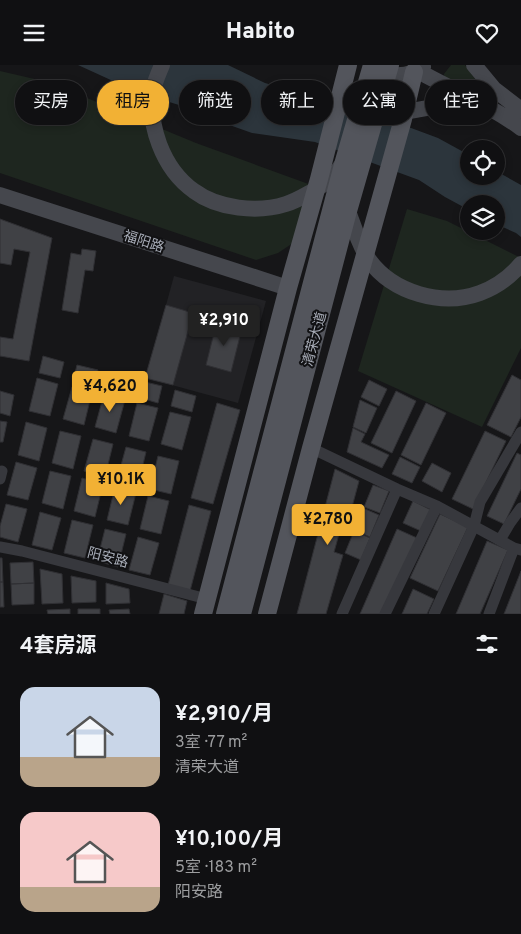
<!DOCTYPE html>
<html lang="zh">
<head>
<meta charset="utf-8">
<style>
	:root { --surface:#101012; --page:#19191b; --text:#f1f3f6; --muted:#9c9d9f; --line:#303032; --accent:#f2b134 }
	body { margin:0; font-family:Overpass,"Noto Sans SC",sans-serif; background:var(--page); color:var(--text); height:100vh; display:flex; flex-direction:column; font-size:19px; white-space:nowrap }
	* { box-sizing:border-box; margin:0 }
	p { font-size:16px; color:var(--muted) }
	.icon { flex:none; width:28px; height:28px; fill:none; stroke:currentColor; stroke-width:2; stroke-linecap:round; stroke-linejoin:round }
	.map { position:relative; height:549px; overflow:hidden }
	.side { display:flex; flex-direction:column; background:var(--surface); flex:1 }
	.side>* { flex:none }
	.hud { position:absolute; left:15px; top:15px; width:491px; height:45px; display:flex; gap:10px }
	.controls { position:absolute; left:460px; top:75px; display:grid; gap:10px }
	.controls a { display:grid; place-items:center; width:45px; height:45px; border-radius:50%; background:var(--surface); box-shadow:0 2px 8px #0003,0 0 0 1px var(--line); font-size:25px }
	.price { position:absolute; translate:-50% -42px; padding:0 11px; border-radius:5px; background:var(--accent); color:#111; font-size:16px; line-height:32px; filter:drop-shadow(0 1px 2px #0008) }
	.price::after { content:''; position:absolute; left:50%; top:30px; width:15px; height:11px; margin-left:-8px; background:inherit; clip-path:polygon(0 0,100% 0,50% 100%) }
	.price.selected { background:#222; color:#fff }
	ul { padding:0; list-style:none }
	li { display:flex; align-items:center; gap:15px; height:125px; padding:0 20px }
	li span { display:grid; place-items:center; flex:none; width:140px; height:100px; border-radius:15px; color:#555 }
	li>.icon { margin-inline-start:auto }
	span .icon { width:60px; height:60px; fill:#fffc; stroke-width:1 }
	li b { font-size:21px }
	h2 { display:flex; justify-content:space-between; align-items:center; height:60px; padding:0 20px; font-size:21px }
	.tag { padding:0 18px; border-radius:22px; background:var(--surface); box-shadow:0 2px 8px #0003,0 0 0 1px var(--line); font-size:18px; line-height:45px }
	.tag.selected { background:var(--accent); color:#111 }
	header { display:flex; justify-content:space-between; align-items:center; height:65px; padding:0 20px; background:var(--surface); font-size:22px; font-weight:800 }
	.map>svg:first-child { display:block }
</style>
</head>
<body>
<header><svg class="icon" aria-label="menu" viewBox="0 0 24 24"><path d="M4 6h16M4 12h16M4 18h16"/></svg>Habito<svg class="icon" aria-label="heart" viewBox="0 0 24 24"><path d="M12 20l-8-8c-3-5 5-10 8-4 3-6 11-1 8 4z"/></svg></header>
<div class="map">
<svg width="521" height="549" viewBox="0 0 521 549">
	<rect width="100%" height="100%" fill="#161618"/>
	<path fill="#222225" d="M174,211l92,25 -28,102 -92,-25z"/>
	<path fill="#1e261f" d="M451,0h14l16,22 1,3 -2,3h-3l-33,-16v-3z
		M0,6l56,13 31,14 109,45 118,43 -18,55 -18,12 -22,7 -256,-87z
		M407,144l40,12 74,37v90l-39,79 -124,-56z"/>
	<path fill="#2c353c" d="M78,0h150l37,18 25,7 27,3 121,45 31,17v21h27v-5l25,14v52l-5,-4 -20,-9v-20h-27v6l-24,-13 -26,-17 -104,-38 -63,-9 -31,-11 -42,-17 -42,-13z"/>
	<path fill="#404145" stroke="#303034" d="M0,154l52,19 -23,123 -29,-5v-19l13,2 17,-87 -16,-3 -3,16 -11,-2z
		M82,184l14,2 -3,20 -8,-1 -7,43 -16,-3 9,-57 10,2z
		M166,240l27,8 -20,72 -28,-7z
		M217,256l25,7 -11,44 -25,-7z
		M43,291l21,6 -4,16 -21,-5z
		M77,300l21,5 -4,17 -21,-6z
		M109,308l21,5 -4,16 -21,-5z
		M512,310l9,5v37l-10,20 -24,-12z
		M37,313l21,6 -8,32 -21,-5z
		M369,315l18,9 -8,17 -18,-9z
		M141,316l21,5 -4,17 -21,-6z
		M72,322l20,5 -8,33 -21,-6z
		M175,325l21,6 -4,16 -21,-6z
		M0,326l14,4 -4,21 -10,-3z
		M396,326l20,10 -24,52 -21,-10z
		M104,329l21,6 -9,33 -21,-6z
		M360,335l17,8 -11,25 -13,-6z
		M137,338l21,5 -9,33 -20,-5z
		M217,338l23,7 -27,94 -22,-6z
		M426,338l20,10 -25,52 -20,-10z
		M170,347l21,5 -9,33 -21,-6z
		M0,356l7,1 -4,20h-3z
		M26,357l21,6 -8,33 -21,-6z
		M353,363l12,6 -4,8 28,13 -7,13 -35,-16z
		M60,366l21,5 -8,33 -21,-6z
		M485,366l21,10 -33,68 -21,-10z
		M93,374l20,5 -8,33 -21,-6z
		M126,382l20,5 -8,33 -21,-5z
		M517,388l4,2v34l-17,35 -17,-8z
		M158,391l21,5 -8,33 -21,-5z
		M400,392l20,10 -8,16 -20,-9z
		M16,397l21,6 -9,32 -21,-5z
		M432,398l19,10 -9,19 -20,-11z
		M335,404l24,12 -11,41 -5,-2 -9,32 9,3 -17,59h-29z
		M50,406l21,5 -8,33 -21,-6z
		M82,413l21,6 -8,33 -21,-6z
		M373,420l16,6 -9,22 -16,-6z
		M115,422l21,6 -8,32 -21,-5z
		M148,431l21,5 -8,33 -21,-5z
		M413,436l18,9 -10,21 -18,-8z
		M6,439l21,5 -9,33 -18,-5v-11z
		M189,440l22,6 -21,80 -22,-6z
		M363,443l16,7 -9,22 -16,-7z
		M40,447l21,6 -9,32 -20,-5z
		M440,449l28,13 -30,64 -28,-13z
		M72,455l21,5 -8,33 -21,-5z
		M105,464l21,5 -8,33 -21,-6z
		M397,464l20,9 -33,76h-24z
		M354,466l16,7 -9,22 -16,-7z
		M138,472l21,6 -9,32 -21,-5z
		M487,476l21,9 -28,64h-24z
		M0,493h2l1,24h-3z
		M33,497l1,21 -23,1 -1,-21z
		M40,504l22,5 1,29 -21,1z
		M521,506v43h-17z
		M71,511l25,5v21l-24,1z
		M0,517h3l1,25h-4z
		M34,518v21l-22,1 -1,-21z
		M106,518l23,6 1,14 -24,1z
		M413,524l21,10 -7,15h-25z
		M164,529l23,7 -3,13h-25z
		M70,544v5h-22l-1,-4z
		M78,544h22v5h-22z
		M129,544l1,5h-20l-1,-4z"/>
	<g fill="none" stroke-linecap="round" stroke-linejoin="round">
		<path stroke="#37383d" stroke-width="11" d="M311,383l86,41 40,17 77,42 7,2
			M0,414l2,-8
			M500,475l10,-17 11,-15
			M0,482l22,4 185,48
			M342,549l55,-125
			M385,549l52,-108
			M434,549l40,-88 6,-24 41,-70
			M489,549l25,-66"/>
		<path stroke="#45474d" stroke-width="16" d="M162,0c-3,7 -6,14 -8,21 -8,38 9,83 40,105 24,18 64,22 92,13 10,-3 18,-8 27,-13 8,-5 15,-9 21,-16 4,-4 6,-8 9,-12
			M474,0l20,24 27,21
			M375,6c17,6 33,7 48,-4
			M418,6c34,19 72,34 103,57
			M405,47l50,-9 22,-1
			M0,130l288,93
			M348,146c6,16 11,34 21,49 24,33 73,47 111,33 16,-6 30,-16 41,-29"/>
		<path stroke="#53555c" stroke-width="18" d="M203,549l85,-326 31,-109 29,-114
			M225,549l119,-453 28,-96
			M242,549l106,-403 42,-146
			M267,549l44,-166 92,-329 11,-47"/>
	</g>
	<g text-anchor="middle" stroke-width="4" stroke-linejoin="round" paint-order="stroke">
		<g font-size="14" fill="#a8adb8" stroke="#111113">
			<text transform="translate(144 176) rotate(18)" y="5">福阳路</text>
			<text transform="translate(314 274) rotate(-75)" y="5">清荣大道</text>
			<text transform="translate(108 492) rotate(15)" y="5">阳安路</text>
		</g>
	</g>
</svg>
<div class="controls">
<a><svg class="icon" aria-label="locate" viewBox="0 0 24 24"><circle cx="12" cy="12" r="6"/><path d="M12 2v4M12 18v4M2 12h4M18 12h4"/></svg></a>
<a><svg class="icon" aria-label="layers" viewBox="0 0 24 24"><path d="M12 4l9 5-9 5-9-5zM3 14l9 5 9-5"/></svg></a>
</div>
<b class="price selected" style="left:224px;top:282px">¥2,910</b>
<b class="price" style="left:110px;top:348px">¥4,620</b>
<b class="price" style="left:121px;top:441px">¥10.1K</b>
<b class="price" style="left:328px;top:481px">¥2,780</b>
<div class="hud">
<a class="tag">买房</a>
<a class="tag selected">租房</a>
<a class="tag">筛选</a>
<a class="tag">新上</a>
<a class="tag">公寓</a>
<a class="tag">住宅</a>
</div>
</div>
<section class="side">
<h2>4套房源<svg class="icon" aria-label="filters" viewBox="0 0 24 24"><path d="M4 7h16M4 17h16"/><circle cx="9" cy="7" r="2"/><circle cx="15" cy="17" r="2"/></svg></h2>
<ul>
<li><span style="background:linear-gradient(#c9d6e8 70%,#b9a48a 0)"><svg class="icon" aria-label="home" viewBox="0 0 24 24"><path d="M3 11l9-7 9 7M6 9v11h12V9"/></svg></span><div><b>¥2,910/月</b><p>3室 · 77 m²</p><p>清荣大道</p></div></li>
<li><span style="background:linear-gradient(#f6c9c9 75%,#b9a48a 0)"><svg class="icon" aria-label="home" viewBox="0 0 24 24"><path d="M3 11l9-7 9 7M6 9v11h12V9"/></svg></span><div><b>¥10,100/月</b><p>5室 · 183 m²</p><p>阳安路</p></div></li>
</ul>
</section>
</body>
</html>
